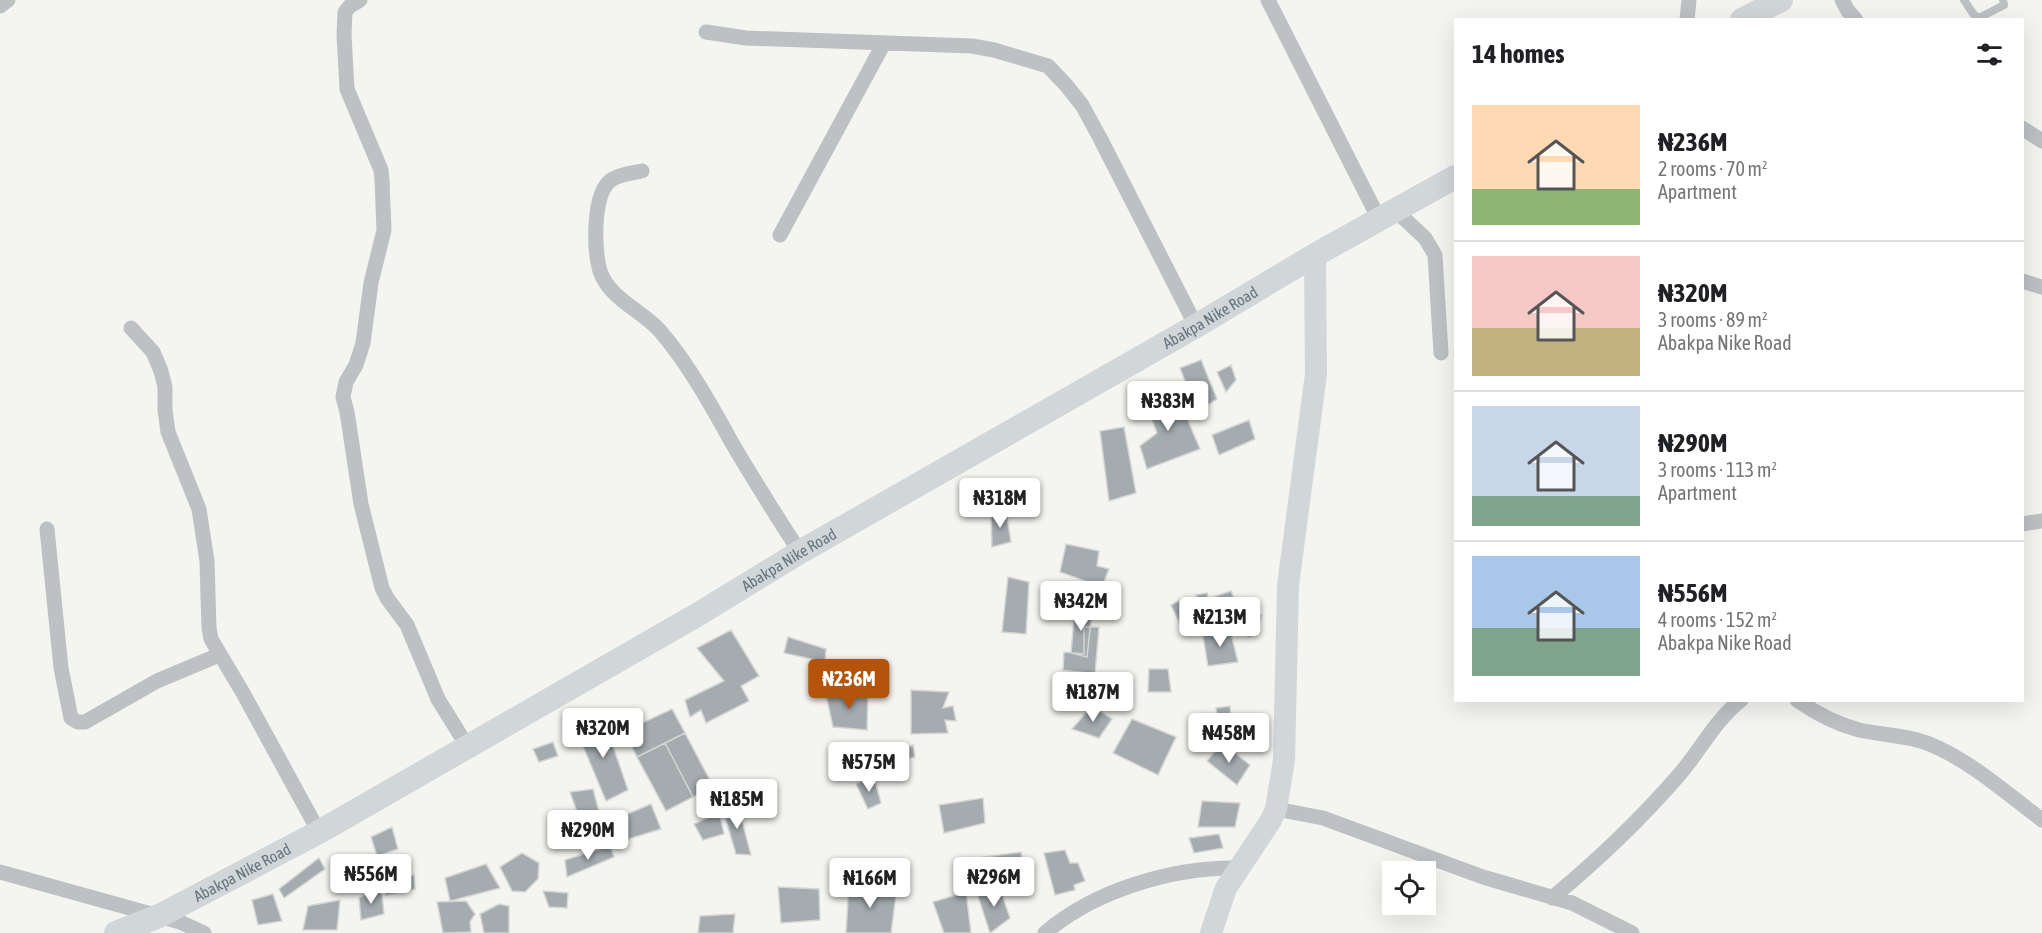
<!DOCTYPE html>
<html lang="en">
<head>
<meta charset="utf-8">
<style>
	:root { --surface:#fff; --page:#f2f2f2; --text:#202124; --muted:#757577; --line:#e0e0e0; --accent:#b45309 }
	body { margin:0; font-family:"Asap Condensed",sans-serif; background:var(--page); color:var(--text); height:100vh; display:flex; flex-direction:column; font-size:22px; white-space:nowrap }
	* { box-sizing:border-box; margin:0 }
	p { font-size:20px; color:var(--muted) }
	.icon { flex:none; width:33px; height:33px; fill:none; stroke:currentColor; stroke-width:2; stroke-linecap:round; stroke-linejoin:round }
	.map { position:relative; flex:1; overflow:hidden }
	.side { position:absolute; left:1454px; top:18px; width:570px; height:684px; display:flex; flex-direction:column; background:var(--surface); border-radius:0px; box-shadow:0 6px 24px #0002 }
	.side>* { flex:none }
	.controls { position:absolute; left:1382px; top:861px; display:grid; gap:12px }
	.controls a { display:grid; place-items:center; width:54px; height:54px; border-radius:0px; background:var(--surface); box-shadow:0 6px 24px #0002; font-size:30px }
	.price { position:absolute; translate:-50% -51px; padding:0 14px; border-radius:6px; background:#fff; color:#222; font-size:20px; line-height:39px; filter:drop-shadow(0 2px 3px #0008) }
	.price::after { content:''; position:absolute; left:50%; top:36px; width:18px; height:14px; margin-left:-9px; background:inherit; clip-path:polygon(0 0,100% 0,50% 100%) }
	.price.current { background:var(--accent); color:#fff }
	ul { padding:0; list-style:none }
	li { display:flex; align-items:center; gap:18px; height:150px; padding:0 18px }
	li+li { border-top:2px solid var(--line) }
	li span { display:grid; place-items:center; flex:none; width:168px; height:120px; border-radius:0px; color:#555 }
	li>.icon { margin-inline-start:auto }
	span .icon { width:72px; height:72px; fill:#fffc; stroke-width:1 }
	li b { font-size:26px }
	h2 { display:flex; justify-content:space-between; align-items:center; height:72px; padding:0 18px; font-size:26px }
	.map>svg:first-child { display:block }
</style>
</head>
<body>
<div class="map">
<svg width="2042" height="933" viewBox="0 0 2042 933">
	<rect width="100%" height="100%" fill="#f4f4f0"/>
	<path fill="#a4acb0" stroke="#d5d5d3" stroke-width="1.5" d="M1201,360l16,39 -20,13 -17,-44z
		M1231,365l5,15 -10,12 -9,-20z
		M1175,390l25,59 -53,20 -7,-23 17,-13 -11,-30z
		M1249,420l6,19 -36,16 -7,-20z
		M1124,427l12,66 -27,8 -9,-70z
		M991,512h15l5,30 -19,5z
		M1066,544l33,7 -2,15 12,3 -7,18 -42,-15z
		M1008,577l21,5 -3,52 -24,-2z
		M1231,591l3,7 -24,7 1,5 -29,18 -11,-23 9,-5 5,9 15,-6 -4,-8 11,-2 1,6z
		M1075,608l17,4 -5,45 -16,-4z
		M1235,611l27,4 -7,20 -7,2v-11l-12,3z
		M1229,626l9,36 -30,4 -5,-30z
		M1084,627h15l-4,47 -32,-4 1,-18 20,2z
		M731,630l28,46 -18,10 8,15 -43,22 -5,-13 -11,7 -5,-17 39,-19 -27,-33z
		M788,637l38,12 -1,13 -41,-9z
		M1149,669h19l3,23h-23z
		M911,690l38,2 -6,16 10,-2 3,15 -11,-1 3,13 -37,1z
		M1065,690l25,5 -2,8 -22,-4z
		M868,691l-1,39 -34,-3 -6,-28 4,-5z
		M1092,706l20,13 -13,19 -27,-9z
		M1230,706l2,26h-12l-4,-24z
		M672,709l13,24 -48,24 -12,-26z
		M1132,719l44,18 -18,38 -45,-22z
		M604,720l24,70 -22,11 -30,-72z
		M685,733l28,53 -20,11 -28,-54z
		M553,742l5,14 -19,6 -6,-13z
		M665,743l28,54 -27,14 -29,-54z
		M1222,743l28,22 -13,20 -30,-24z
		M913,745l2,12 -16,4 -1,-11z
		M874,777l7,26 -13,6 -12,-25z
		M593,789l12,46 -30,11 -3,-9 12,-6 -14,-39z
		M983,798l2,25 -41,10 -5,-28z
		M1202,801l38,2 -5,24h-37z
		M651,804l10,25 -46,14 -9,-20z
		M738,806l13,49 -15,-1 -14,-47z
		M719,813l5,21 -21,6 -9,-16z
		M392,827l6,22 -21,7 -6,-19z
		M1219,834l4,14 -29,5 -5,-15z
		M610,846l4,11 -47,20 -2,-17z
		M1065,850l5,13h8l7,18 -11,4 1,5 -20,5 -11,-42z
		M1021,852l3,17 -51,8 -2,-18z
		M522,853l17,10 -1,16 -13,13 -13,-1 -12,-24z
		M319,858l6,11 -41,29 -5,-9z
		M486,864l14,24 -50,13 -5,-23z
		M414,875l1,14 -29,6 2,-17z
		M849,883l48,4 -6,46h-45z
		M999,886l11,32 -20,15 -13,-40z
		M778,887l41,2 1,31 -39,3z
		M377,890l5,5 2,19 -23,6 -2,-22z
		M543,891l25,2 -1,15 -18,-1z
		M966,892l5,41h-27l-11,-31z
		M273,894l9,27 -24,4 -6,-25z
		M340,900l-3,30h-34l5,-24z
		M466,901l9,13 -5,8 1,10 -28,1 -6,-31z
		M499,904l10,2v27h-25l-4,-19z
		M735,914l-2,19h-35l2,-17z"/>
	<g fill="none" stroke-linecap="round" stroke-linejoin="round">
		<path stroke="#bdc1c4" stroke-width="8" d="M1964,0l10,15 5,3 25,-13 -1,-5"/>
		<path stroke="#bdc1c4" stroke-width="15" d="M360,0l-10,6 -5,6 -1,23 3,54 34,81 1,10 2,50 -13,53 -8,60 -7,22 -10,17 -3,15 4,15 14,92 21,84 5,10 20,27 31,74 29,47
			M1268,0l111,219
			M1842,0l6,11 8,9
			M0,6l8,-6
			M1687,20l2,-20
			M706,32l40,6 226,8 22,4 54,16 18,19 16,20 18,33 96,188
			M2022,128l20,13
			M642,171c-10,2 -22,3 -31,9 -19,14 -17,71 -11,91 10,29 42,39 61,61 28,33 50,73 71,111 22,37 44,73 68,109
			M1396,211l29,27 10,17 6,98
			M780,235l104,-192
			M2022,281l20,6
			M131,328l22,24 8,19 4,16v23l3,22 31,77 8,52 2,67 2,11 32,54 76,139
			M2022,524l20,-3
			M47,529l14,139 10,50 7,4h7l72,-41 62,-26
			M1797,700c20,14 39,24 62,30 23,5 46,5 68,13 43,17 79,50 115,77
			M1276,809l47,9 160,59 89,26 60,30
			M0,872l180,50 24,11
			M1552,898c46,-38 88,-78 127,-123 21,-24 36,-55 62,-75
			M1045,933c50,-43 128,-66 193,-65"/>
		<path stroke="#d1d6d9" stroke-width="22" d="M1211,933l15,-45 45,-68 5,-11 8,-49 4,-175 28,-211 -1,-119"/>
		<g stroke="#d1d6d9" stroke-width="24">
			<path d="M1742,20l39,-20"/>
			<path id="s1" d="M116,933l43,-17 160,-84 378,-217 103,-63 396,-226 119,-71 140,-78"/>
		</g>
	</g>
	<g text-anchor="middle" stroke-width="6" stroke-linejoin="round" paint-order="stroke">
		<g font-size="16" fill="#65757f" stroke="#fff">
			<text dy="6" stroke="none"><textPath href="#s1" startOffset="1256">Abakpa Nike Road</textPath></text>
			<text dy="6" stroke="none"><textPath href="#s1" startOffset="770">Abakpa Nike Road</textPath></text>
			<text dy="6" stroke="none"><textPath href="#s1" startOffset="140">Abakpa Nike Road</textPath></text>
		</g>
	</g>
</svg>
<div class="controls">
<a><svg class="icon" aria-label="locate" viewBox="0 0 24 24"><circle cx="12" cy="12" r="6"/><path d="M12 2v4M12 18v4M2 12h4M18 12h4"/></svg></a>
</div>
<b class="price" style="left:1168px;top:432px">₦383M</b>
<b class="price" style="left:1000px;top:529px">₦318M</b>
<b class="price" style="left:1081px;top:632px">₦342M</b>
<b class="price" style="left:1220px;top:648px">₦213M</b>
<b class="price current" style="left:849px;top:710px">₦236M</b>
<b class="price" style="left:1093px;top:723px">₦187M</b>
<b class="price" style="left:603px;top:759px">₦320M</b>
<b class="price" style="left:1229px;top:764px">₦458M</b>
<b class="price" style="left:869px;top:793px">₦575M</b>
<b class="price" style="left:737px;top:830px">₦185M</b>
<b class="price" style="left:588px;top:861px">₦290M</b>
<b class="price" style="left:371px;top:905px">₦556M</b>
<b class="price" style="left:994px;top:908px">₦296M</b>
<b class="price" style="left:870px;top:909px">₦166M</b>
<section class="side">
<h2>14 homes<svg class="icon" aria-label="filters" viewBox="0 0 24 24"><path d="M4 7h16M4 17h16"/><circle cx="9" cy="7" r="2"/><circle cx="15" cy="17" r="2"/></svg></h2>
<ul>
<li><span style="background:linear-gradient(#ffd9b3 70%,#8fb573 0)"><svg class="icon" aria-label="home" viewBox="0 0 24 24"><path d="M3 11l9-7 9 7M6 9v11h12V9"/></svg></span><div><b>₦236M</b><p>2 rooms · 70 m²</p><p>Apartment</p></div></li>
<li><span style="background:linear-gradient(#f6c9c9 60%,#c2b280 0)"><svg class="icon" aria-label="home" viewBox="0 0 24 24"><path d="M3 11l9-7 9 7M6 9v11h12V9"/></svg></span><div><b>₦320M</b><p>3 rooms · 89 m²</p><p>Abakpa Nike Road</p></div></li>
<li><span style="background:linear-gradient(#c9d6e8 75%,#7fa58c 0)"><svg class="icon" aria-label="home" viewBox="0 0 24 24"><path d="M3 11l9-7 9 7M6 9v11h12V9"/></svg></span><div><b>₦290M</b><p>3 rooms · 113 m²</p><p>Apartment</p></div></li>
<li><span style="background:linear-gradient(#a9c7e8 60%,#7fa58c 0)"><svg class="icon" aria-label="home" viewBox="0 0 24 24"><path d="M3 11l9-7 9 7M6 9v11h12V9"/></svg></span><div><b>₦556M</b><p>4 rooms · 152 m²</p><p>Abakpa Nike Road</p></div></li>
</ul>
</section>
</div>
</body>
</html>
